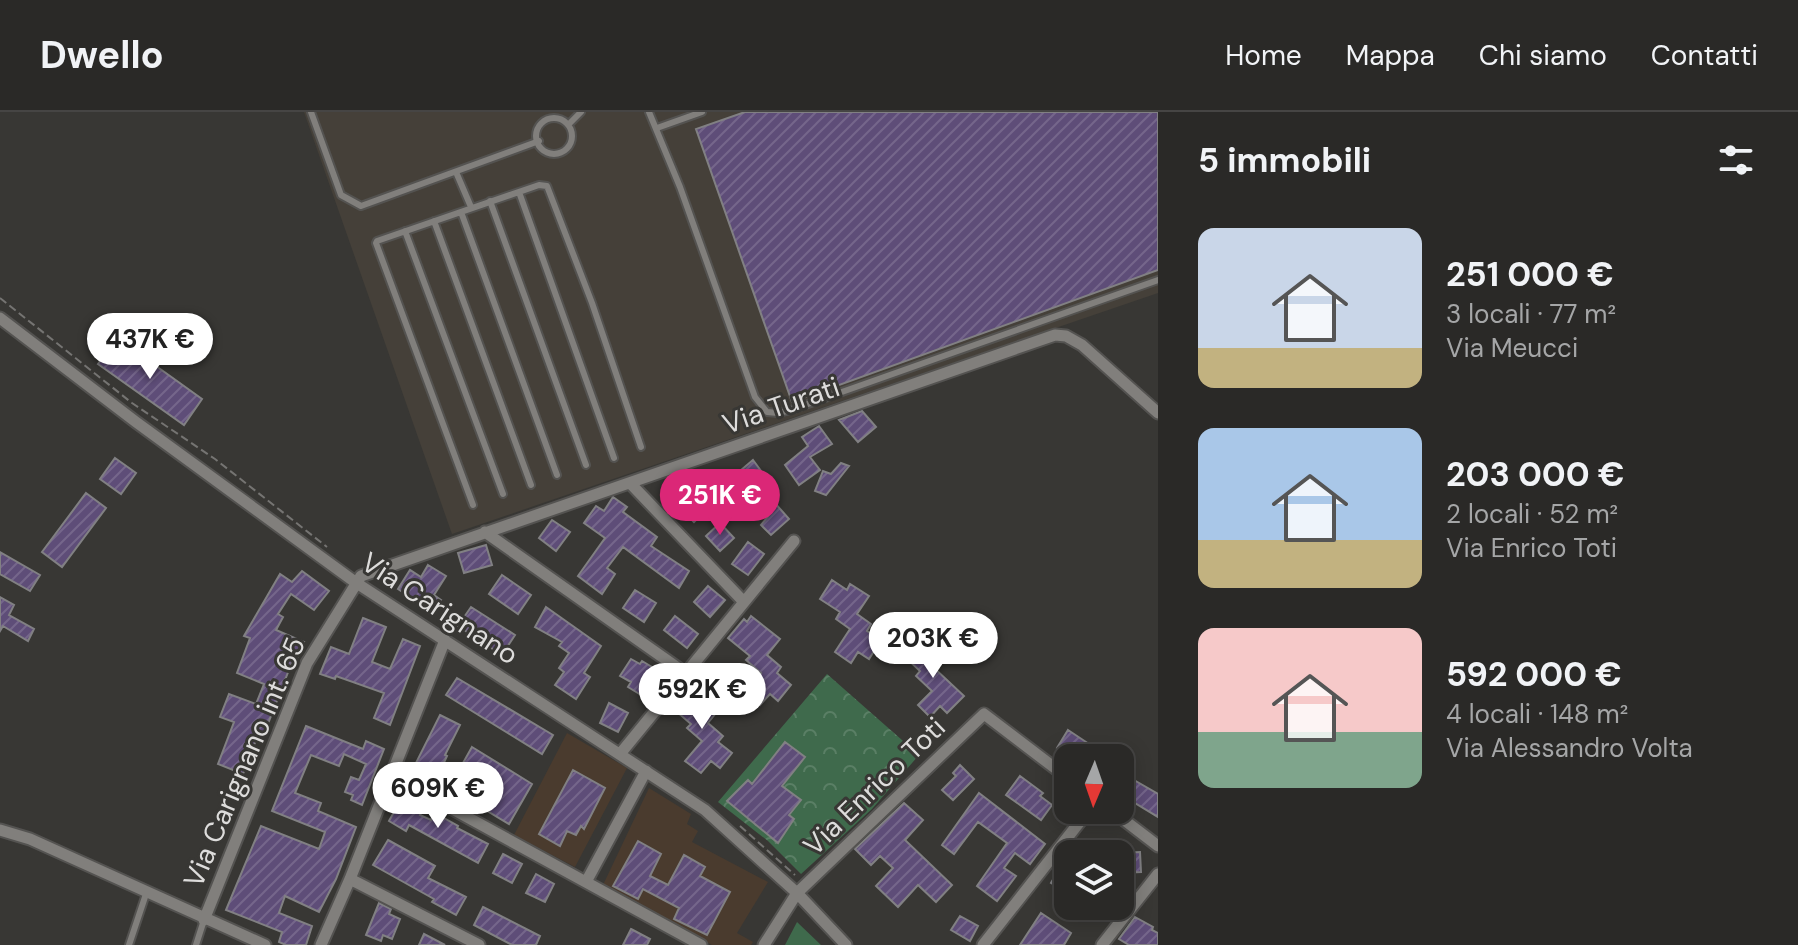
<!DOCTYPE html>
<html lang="it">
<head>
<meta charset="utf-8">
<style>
	:root { --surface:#2a2927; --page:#32312f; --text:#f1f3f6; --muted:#a5a6a7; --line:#464544; --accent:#db2777 }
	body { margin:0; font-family:"DM Sans",sans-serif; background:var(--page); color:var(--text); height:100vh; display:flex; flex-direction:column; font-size:30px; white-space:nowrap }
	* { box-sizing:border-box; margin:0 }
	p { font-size:26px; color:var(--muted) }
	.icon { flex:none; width:44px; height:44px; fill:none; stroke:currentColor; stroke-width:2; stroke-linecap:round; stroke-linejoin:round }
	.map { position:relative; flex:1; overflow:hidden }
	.panel { display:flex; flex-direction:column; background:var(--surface); width:640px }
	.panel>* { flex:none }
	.needle { width:52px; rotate:182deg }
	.buttons { position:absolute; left:1054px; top:632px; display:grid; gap:16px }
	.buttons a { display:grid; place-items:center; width:80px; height:80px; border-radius:16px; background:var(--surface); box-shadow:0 4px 20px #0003,0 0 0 2px var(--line); font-size:40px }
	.price { position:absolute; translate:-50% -68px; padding:0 18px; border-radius:28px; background:#fff; color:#222; font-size:26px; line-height:52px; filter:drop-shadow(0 2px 4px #0008) }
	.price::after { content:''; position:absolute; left:50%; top:48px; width:24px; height:18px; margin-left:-12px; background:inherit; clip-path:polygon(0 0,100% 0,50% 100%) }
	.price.current { background:var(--accent); color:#fff }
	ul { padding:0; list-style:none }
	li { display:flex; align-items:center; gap:24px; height:200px; padding:0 40px }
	li span { display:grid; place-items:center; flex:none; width:224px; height:160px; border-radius:16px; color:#555 }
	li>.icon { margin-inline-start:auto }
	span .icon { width:96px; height:96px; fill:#fffc; stroke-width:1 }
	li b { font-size:34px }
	h2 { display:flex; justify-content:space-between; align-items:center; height:96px; padding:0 40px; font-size:34px }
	header { display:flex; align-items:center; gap:48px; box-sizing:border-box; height:112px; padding:0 40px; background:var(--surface); border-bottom:2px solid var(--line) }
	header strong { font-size:38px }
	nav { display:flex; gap:44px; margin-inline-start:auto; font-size:28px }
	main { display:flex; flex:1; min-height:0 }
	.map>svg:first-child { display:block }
</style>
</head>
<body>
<header>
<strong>Dwello</strong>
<nav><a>Home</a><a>Mappa</a><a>Chi siamo</a><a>Contatti</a></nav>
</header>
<main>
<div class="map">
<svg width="1158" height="833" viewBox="0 0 1158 833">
	<defs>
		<pattern id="park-crowns" width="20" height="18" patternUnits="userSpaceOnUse" patternTransform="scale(2)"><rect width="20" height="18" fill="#3f6a4c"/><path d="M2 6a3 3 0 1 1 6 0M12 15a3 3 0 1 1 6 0" fill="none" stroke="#5a7f65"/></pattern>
		<pattern id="building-hatch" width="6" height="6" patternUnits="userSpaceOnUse" patternTransform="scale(2)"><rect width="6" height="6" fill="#5e4d78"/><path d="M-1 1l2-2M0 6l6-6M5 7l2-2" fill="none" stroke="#75668b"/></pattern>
	</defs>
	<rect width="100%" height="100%" fill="#383734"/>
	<path fill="#454039" d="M304,0h854v181l-706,241z"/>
	<path fill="#4a3b2e" d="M567,621l60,35 -52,99 -61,-32z
		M649,676l42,26 -4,10 11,7 -6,11 76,40 -31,51 16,9 -2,3h-39l-109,-60z"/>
	<path fill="#3f6a4c" d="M797,810l24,23h-36z"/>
	<path fill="url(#park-crowns)" d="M827,562l92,81 -47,54 -71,65 -33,-33 -50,-39z"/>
	<path fill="url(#building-hatch)" stroke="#818083" stroke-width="2" d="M745,0h413v158l-366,132 -96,-273z
		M117,226l85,61 -18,26 -86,-61z
		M862,299l14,16 -18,15 -19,-22z
		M819,314l13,18 -22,13 10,13 -21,15 -14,-20 23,-19 -6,-9z
		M115,346l21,15 -15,21 -21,-15z
		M753,348l14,19 -34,26 -13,-17z
		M841,351l8,3 -23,29 -11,-4 8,-20 8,3z
		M86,381l20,15 -44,59 -20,-15z
		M694,382l14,14 -14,14 -14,-14z
		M613,385l14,10 -4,5 34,25 -6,9 38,25 -10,17 -56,-41 -16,21 8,6 -13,20 -24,-18 27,-38 -21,-15 12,-17 8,5z
		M774,390l15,17 -18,16 -10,-10 9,-11 -5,-5z
		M552,408l18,12 -14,19 -17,-13z
		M720,411l14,15 -14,13 -14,-15z
		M748,430l16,12 -16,21 -16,-11z
		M486,433l6,20 -28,8 -6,-20z
		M0,440l40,23 -10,16 -30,-17z
		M428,453l18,11 -12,19 7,5 -8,12 -35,-23 12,-19 11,7z
		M302,459l27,20 -15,19 -23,-16 -13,20 5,3 -7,13 28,12 -7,16 -3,-1 -30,77 -5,-2 -16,42 -25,-10 16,-42 -14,-5 9,-23 27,10 8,-20 -27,-11 13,-35 -6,-2 36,-62 12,8z
		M502,463l29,20 -13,19 -29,-20z
		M832,468l15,10 3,-6 19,12 -12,18 14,10 -4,7 14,9 -12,19 -11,-7 -7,11 -16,-11 15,-23 -14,-10 4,-7 -20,-13z
		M708,474l17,14 -15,17 -16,-15z
		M635,478l21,13 -12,19 -21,-14z
		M0,485l14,8 -5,10 25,14 -6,12 -25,-15 -3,5z
		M471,495l44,28 -13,20 -44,-29z
		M546,495l55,39 -17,27 6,4 -14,22 -21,-14 9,-13 -5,-4 10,-15 -10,-7 3,-4 -27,-15z
		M675,504l23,18 -11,14 -23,-18z
		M751,504l29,23 -13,16 14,12 -4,6 14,12 -13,16 -8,-7 -10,11 -15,-13 16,-19 -15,-13 4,-4 -22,-18 16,-19 3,3z
		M363,506l23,9 -14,35 18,7 13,-30 17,7 -30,79 -16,-7 10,-25 -48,-17 -1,3 -15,-5 11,-27 18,7z
		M913,532l6,5 3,-3 5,4 6,-6 12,11 -12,12 31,29 -17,17 -7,-7 -10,11 -12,-12 14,-14 -16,-15 4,-5 -17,-16z
		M631,547l9,5 2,-3 15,9 -16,25 -13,-8 3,-5 -11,-6z
		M457,566l96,57 -11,19 -96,-59z
		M684,578l13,11 6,-7 17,14 -12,15 15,13 -5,6 14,11 -12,15 -9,-7 -10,12 -16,-12 17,-20 -15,-13 4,-4 -21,-18z
		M609,591l19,10 -10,19 -18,-9z
		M440,603l20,10 -15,30 2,1 -10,22 -23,-11z
		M306,614l57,23 3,-8 18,8 -22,56 -11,-5 2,-5 -8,-3 6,-15 8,3 7,-16 -22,-10 -5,12 -28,-11 -16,38 26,10 -3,8 38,16 -20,52 -17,33 -34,-16 -6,17 33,13 -6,19h-20l-7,-3 3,-10 -56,-22 35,-84 58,23 6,-17 -53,-21z
		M1068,618l42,28h-38l-15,-10z
		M785,630l20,15 -23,29 19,14 -12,15 5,4 -16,24 -51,-42 21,-21 4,4z
		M472,635l60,37 -23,40 -60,-36z
		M960,653l14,14 -21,21 -11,-10 14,-14 -3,-3z
		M573,658l32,18 -21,41 -3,-3 -5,9 -9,-4 -7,15 -21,-12z
		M1020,664l23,17 -3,3 12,9 -11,15 -35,-25z
		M1127,664l31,18v23l-38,-23v-6z
		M979,681l66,51 -15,20 -15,-11 -11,15 12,8 -19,25 -20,-15 30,-43 -29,-21 -24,32 -12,-9z
		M403,684l21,11 -4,8 11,5 4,-7 23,13 -1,2 31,16 -10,19 -69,-38 -3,6 -17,-10z
		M904,691l19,17 -18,20 47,45 -16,17 -18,-17 -20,22 -22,-21 17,-18 -13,-12 -9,9 -16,-16z
		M388,728l47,26 -7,12 38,19 -10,18 -24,-13 2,-3 -61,-34z
		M638,729l23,13 -11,22 18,9 16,-30 21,12 -5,9 30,16 -23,43 -33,-16 5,-11 -36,-19 -5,10 -25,-13z
		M1119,730l1,11 20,-1 1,20 -21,1v-19h-24l-1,-10z
		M503,742l19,10 -10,19 -19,-10z
		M1068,742v39l-17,-10z
		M536,762l18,10 -9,18 -19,-9z
		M379,791l12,6 -2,5 11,5 -8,20 -9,-4 -2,6 -15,-6z
		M483,795l57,29 -4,9h-24l-38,-20z
		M1041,801l30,20 -7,12h-44z
		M960,804l18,10 -8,15 -19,-11z
		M1135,805l18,10 -1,3 6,3v12h-29l-10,-6z
		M631,817l19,10 -3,6h-24z
		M424,822l21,11h-26z"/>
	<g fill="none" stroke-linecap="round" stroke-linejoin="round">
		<g stroke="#545351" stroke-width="10">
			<path id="lane" d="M311,0l30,83 20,11 178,-65
				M649,0l31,75 75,210 12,15 11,1 13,-3 367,-130
				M536 24a18 18 0 1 1 36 0a18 18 0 1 1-36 0Z
				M568,13l13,-13
				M657,16l45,-16
				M456,60l15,35
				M519,80l95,266
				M490,89l96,264
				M461,100l96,263
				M434,109l97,264
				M405,119l98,263
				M473,393l-97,-262 1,-2 162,-56 8,1 45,117 49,144
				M129,833l18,-54
				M196,833l8,-25"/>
		</g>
		<g stroke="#545351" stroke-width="15">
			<path id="street" d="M0,206l136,104 219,160 350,228 92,83 49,52
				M630,371l114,119
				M485,420l200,141
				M620,642l174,-213
				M392,664l309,169
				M1111,698l47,36
				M0,718l30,9 235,106
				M350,767l129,66
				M586,770l60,-111
				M204,808l103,-257 54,-87 694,-241 11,1 16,9 76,68
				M321,833l29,-66 95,-239
				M764,833l33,-52 187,-179 84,64
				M983,833l106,-135
				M1102,833l56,-71"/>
		</g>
		<path stroke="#757472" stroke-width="2" stroke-dasharray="8 4" stroke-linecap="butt" d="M0,186l132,105 83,56 112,88
			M740,714l55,49"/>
		<use href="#lane" stroke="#817f7c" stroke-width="6"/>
		<use href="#street" stroke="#817f7c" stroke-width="11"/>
	</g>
	<g text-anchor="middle" stroke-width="6" stroke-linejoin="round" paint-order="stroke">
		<g font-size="28" fill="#dddcdb" stroke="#383734">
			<text transform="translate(781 293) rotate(-19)" y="10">Via Turati</text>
			<text transform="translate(440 496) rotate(33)" y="10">Via Carignano</text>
			<text transform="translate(244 650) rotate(-67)" y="10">Via Carignano int. 65</text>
			<text transform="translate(874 674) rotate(-44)" y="10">Via Enrico Toti</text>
		</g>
	</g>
</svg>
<div class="buttons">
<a><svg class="needle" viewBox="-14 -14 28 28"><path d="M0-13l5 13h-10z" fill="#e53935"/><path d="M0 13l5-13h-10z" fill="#a5a6a7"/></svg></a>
<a><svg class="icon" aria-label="layers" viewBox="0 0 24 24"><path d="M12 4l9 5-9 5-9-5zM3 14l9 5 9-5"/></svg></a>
</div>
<b class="price" style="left:150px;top:269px">437K €</b>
<b class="price current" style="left:720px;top:425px">251K €</b>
<b class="price" style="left:933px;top:568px">203K €</b>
<b class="price" style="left:702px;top:619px">592K €</b>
<b class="price" style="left:438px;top:718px">609K €</b>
</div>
<section class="panel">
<h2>5 immobili<svg class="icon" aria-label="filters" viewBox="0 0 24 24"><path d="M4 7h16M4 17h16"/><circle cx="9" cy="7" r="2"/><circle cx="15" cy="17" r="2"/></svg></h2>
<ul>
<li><span style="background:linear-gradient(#c9d6e8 75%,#c2b280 0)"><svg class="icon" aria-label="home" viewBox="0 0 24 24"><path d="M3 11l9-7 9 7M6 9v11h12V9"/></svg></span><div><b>251 000 €</b><p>3 locali · 77 m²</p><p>Via Meucci</p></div></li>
<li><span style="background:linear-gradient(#a9c7e8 70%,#c2b280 0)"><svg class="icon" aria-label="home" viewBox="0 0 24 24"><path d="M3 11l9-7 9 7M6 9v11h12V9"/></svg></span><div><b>203 000 €</b><p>2 locali · 52 m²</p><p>Via Enrico Toti</p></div></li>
<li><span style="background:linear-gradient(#f6c9c9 65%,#7fa58c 0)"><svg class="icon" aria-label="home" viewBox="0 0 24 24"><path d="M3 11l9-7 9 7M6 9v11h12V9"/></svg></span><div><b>592 000 €</b><p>4 locali · 148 m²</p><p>Via Alessandro Volta</p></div></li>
</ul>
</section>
</main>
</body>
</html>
